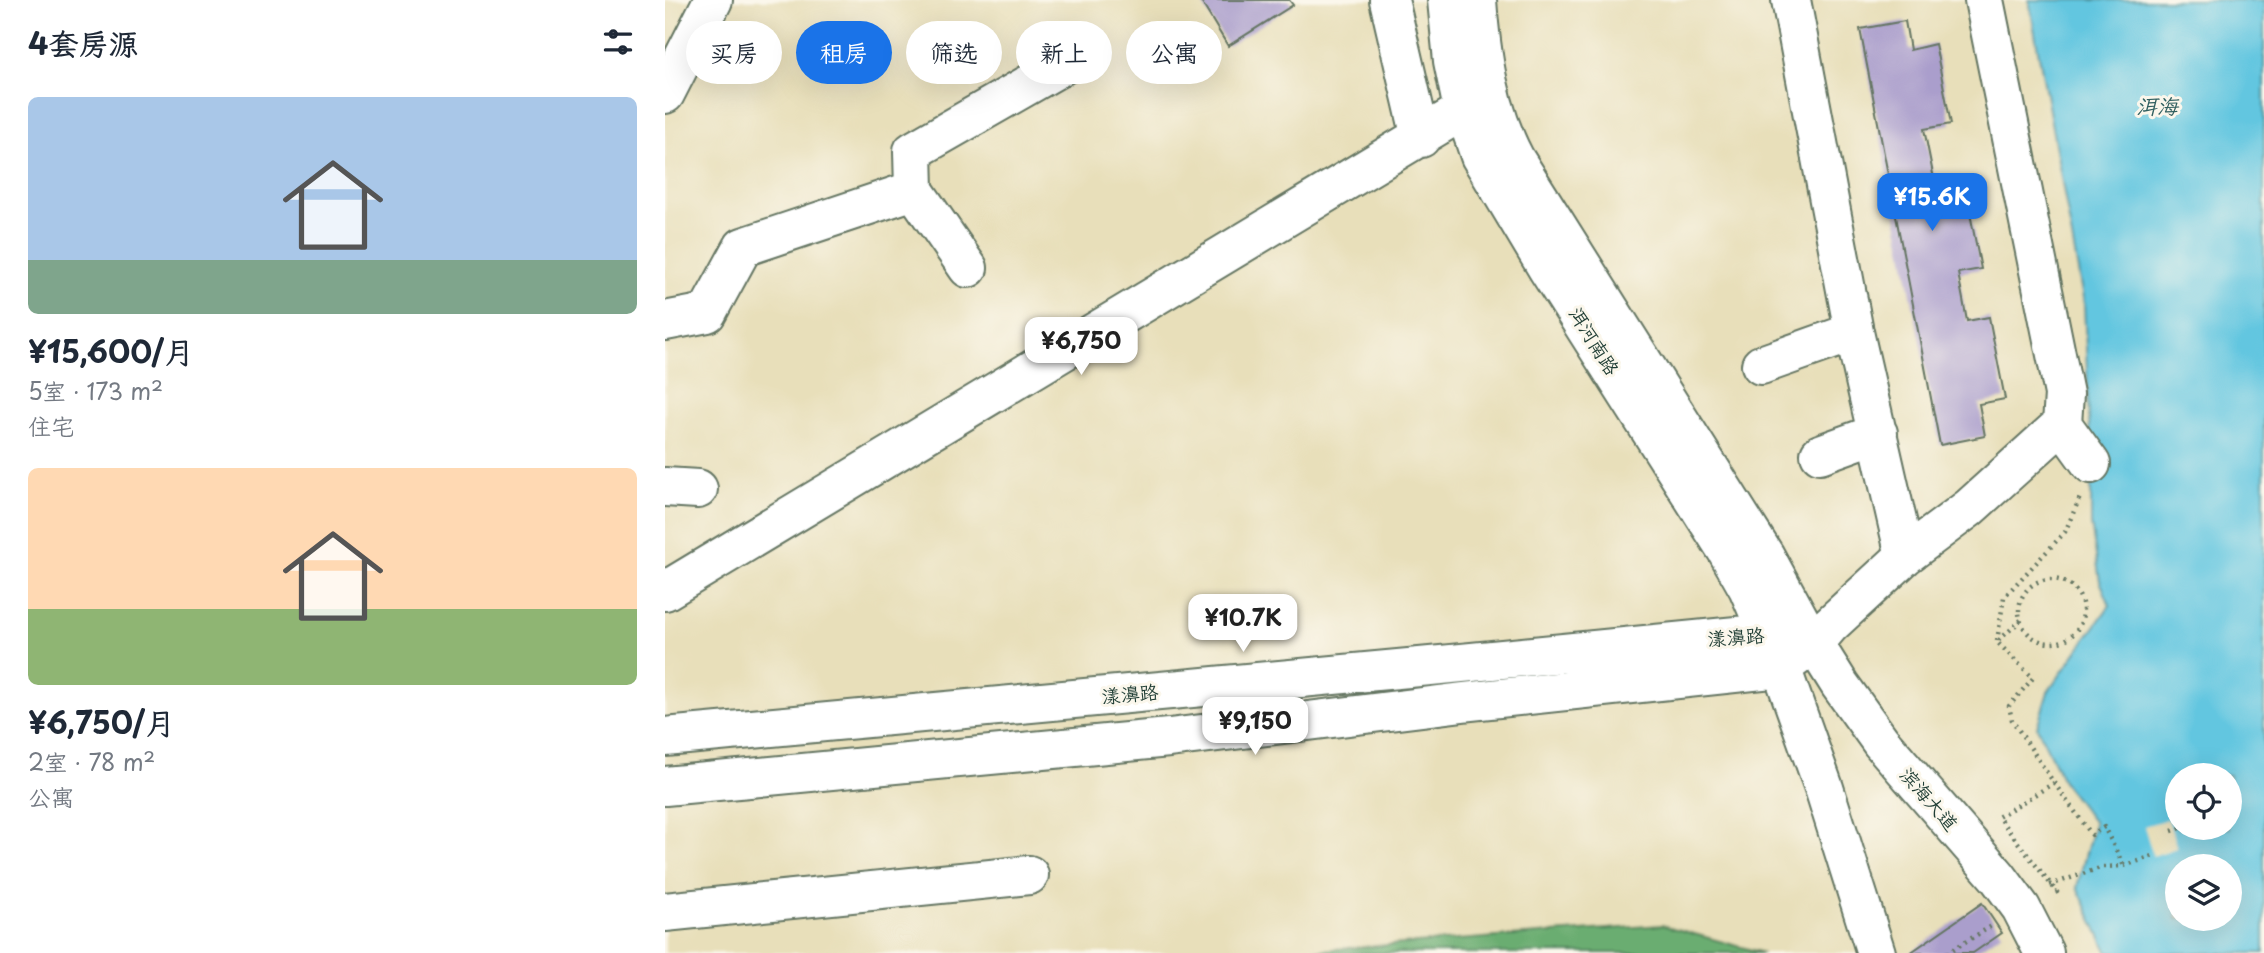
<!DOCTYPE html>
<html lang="zh">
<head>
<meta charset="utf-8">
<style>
	:root { --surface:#fff; --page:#f6f6f7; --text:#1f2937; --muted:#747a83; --accent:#1a73e8 }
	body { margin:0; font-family:"Playpen Sans","LXGW WenKai TC",sans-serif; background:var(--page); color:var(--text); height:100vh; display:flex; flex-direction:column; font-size:26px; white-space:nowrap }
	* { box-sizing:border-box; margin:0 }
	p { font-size:23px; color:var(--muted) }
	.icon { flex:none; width:38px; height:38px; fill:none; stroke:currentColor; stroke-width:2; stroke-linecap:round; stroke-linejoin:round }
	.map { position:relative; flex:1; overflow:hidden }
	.side { display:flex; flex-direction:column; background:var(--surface); width:665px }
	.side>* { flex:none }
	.guide { position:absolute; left:21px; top:21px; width:665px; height:63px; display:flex; gap:14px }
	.fabs { position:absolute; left:1500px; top:763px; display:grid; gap:14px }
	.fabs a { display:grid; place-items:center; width:77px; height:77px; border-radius:50%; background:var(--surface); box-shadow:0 7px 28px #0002; font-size:35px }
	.price { position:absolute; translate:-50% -60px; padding:0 16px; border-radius:14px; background:#fff; color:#222; font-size:23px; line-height:46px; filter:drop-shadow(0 2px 4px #0008) }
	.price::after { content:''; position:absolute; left:50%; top:42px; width:21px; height:16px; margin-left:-10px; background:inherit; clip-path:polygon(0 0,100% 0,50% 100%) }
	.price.active { background:var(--accent); color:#fff }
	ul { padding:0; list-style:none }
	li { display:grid; align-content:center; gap:14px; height:371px; padding:0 28px }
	li span { display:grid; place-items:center; height:217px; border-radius:10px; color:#555 }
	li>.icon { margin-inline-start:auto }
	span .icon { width:126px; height:126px; fill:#fffc; stroke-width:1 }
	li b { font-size:30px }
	h2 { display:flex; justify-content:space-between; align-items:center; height:84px; padding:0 28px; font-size:30px }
	.pill { padding:0 24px; border-radius:32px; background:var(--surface); box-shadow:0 7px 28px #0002; font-size:24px; line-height:63px }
	.pill.active { background:var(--accent); color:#fff }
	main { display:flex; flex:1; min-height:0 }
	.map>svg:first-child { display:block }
</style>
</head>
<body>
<main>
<section class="side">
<h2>4套房源<svg class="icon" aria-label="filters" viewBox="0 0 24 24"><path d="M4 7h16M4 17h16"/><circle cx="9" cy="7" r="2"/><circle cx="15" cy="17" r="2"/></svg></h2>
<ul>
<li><span style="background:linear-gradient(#a9c7e8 75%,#7fa58c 0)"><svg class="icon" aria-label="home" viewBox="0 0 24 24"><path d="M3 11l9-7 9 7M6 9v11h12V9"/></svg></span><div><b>¥15,600/月</b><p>5室 · 173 m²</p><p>住宅</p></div></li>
<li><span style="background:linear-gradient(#ffd9b3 65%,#8fb573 0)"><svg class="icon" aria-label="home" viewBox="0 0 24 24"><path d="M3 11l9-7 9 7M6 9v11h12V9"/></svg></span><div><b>¥6,750/月</b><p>2室 · 78 m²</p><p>公寓</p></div></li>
</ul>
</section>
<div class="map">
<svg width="1599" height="953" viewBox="0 0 1599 953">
	<rect width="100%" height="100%" fill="#fbf7ec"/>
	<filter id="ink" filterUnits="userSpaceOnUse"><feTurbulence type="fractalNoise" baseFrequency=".0143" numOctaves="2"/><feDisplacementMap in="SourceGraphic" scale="14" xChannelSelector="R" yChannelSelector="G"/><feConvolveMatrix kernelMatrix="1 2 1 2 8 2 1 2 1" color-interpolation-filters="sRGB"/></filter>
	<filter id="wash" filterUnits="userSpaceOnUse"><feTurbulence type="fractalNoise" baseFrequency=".00686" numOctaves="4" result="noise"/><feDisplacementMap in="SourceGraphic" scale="28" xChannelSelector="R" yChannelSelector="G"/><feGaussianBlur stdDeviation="1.57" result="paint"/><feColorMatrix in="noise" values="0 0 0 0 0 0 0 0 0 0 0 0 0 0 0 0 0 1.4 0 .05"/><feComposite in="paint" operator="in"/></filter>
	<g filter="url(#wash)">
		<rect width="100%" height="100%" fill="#e8dfba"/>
		<path fill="#6aad71" stroke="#447552" stroke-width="2" d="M997,925l101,28h-482z"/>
		<path fill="#62c6e0" stroke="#40828a" stroke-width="2" fill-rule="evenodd" d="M1364,0h235v953h-156l-31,-66 17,-64 -30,-40 -27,-56 11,-35 62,-87 -10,-24 -9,-57v-60l-7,-160zM1512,775h52v53h-52zM1512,866h52v53h-52z"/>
		<path fill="#e8dfba" d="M1503,819l9,29 -24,8 -9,-30z"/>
		<g id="blocks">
			<path fill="#aa9ecc" d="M535,0h89l4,5 -65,41z
				M1240,21l5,29 25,-6 16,80 -27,5 12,60 28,-6 17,86 -23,4 9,48 22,-4 16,82 -26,5 6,32 -45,9 -80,-416z
				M1317,903l20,30 -29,20h-63z"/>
		</g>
	</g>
	<g filter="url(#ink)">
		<use href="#blocks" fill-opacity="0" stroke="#657663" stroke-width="2"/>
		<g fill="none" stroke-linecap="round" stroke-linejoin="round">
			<g stroke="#657663" stroke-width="42">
				<path id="minor" d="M724,0l32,138
					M1126,0l63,332
					M1319,0l80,394 -2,30
					M0,94l48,-94
					M303,268l-54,-78 -1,-39 178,-102
					M0,321l42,-8 36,-66 171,-57
					M1096,365l93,-33 51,224
					M1155,454l58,-21
					M0,487l33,2
					M0,591l799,-481
					M1149,644l16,-19 75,-69 64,-48 93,-84 29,40
					M0,912l364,-37"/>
			</g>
			<g stroke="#657663" stroke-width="42">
				<path id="major" d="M782,0l6,61 8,39 19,56 67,112 180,283 21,37 28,65 48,135 52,165
					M812,0c4,55 12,110 38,159l250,397 38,70 37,59 41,57 117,135 23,31 23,45
					M0,737l776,-72 326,-32 47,11
					M0,786l504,-48 294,-36 318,-34 33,-24"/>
			</g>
			<path stroke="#657663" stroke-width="4.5" stroke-dasharray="2 5" stroke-linecap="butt" d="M1354 611a32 32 0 1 1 64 0a32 32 0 1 1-64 0Z
				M1356,620l-24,22 36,36 -24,28 3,14 42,63 -56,34 59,75 -5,2
				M1332,641l7,-44 61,-65 16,-37
				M1389,783l38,52 12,-8 20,39
				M1507,831l9,-3
				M1385,885l53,-18 21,-1 29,-10
				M1282,953l48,-29"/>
			<use href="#minor" stroke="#fff" stroke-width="38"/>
			<use href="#major" stroke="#fff" stroke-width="38"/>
		</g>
	</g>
	<g text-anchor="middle" stroke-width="6" stroke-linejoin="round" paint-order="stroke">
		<g font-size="19" fill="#1f3d34" stroke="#fbf7ec">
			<text transform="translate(929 341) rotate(58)" y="7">洱河南路</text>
			<text transform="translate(1071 637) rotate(-4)" y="7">漾濞路</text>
			<text transform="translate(465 694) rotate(-5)" y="7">漾濞路</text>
			<text transform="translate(1264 799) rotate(49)" y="7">滨海大道</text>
		</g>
		<g font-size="21" font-style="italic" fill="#305f5f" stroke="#fbf7ec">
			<text x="1492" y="114">洱海</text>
		</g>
	</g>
</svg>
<div class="fabs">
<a><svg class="icon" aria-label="locate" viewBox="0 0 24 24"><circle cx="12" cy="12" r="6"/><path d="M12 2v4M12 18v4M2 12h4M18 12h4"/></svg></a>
<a><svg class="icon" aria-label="layers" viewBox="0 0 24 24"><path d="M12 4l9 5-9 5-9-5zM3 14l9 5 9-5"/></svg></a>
</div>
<b class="price active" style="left:1267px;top:233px">¥15.6K</b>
<b class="price" style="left:416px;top:377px">¥6,750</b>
<b class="price" style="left:578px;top:654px">¥10.7K</b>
<b class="price" style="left:590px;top:757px">¥9,150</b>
<div class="guide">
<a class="pill">买房</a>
<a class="pill active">租房</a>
<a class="pill">筛选</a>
<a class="pill">新上</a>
<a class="pill">公寓</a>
</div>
</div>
</main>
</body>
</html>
